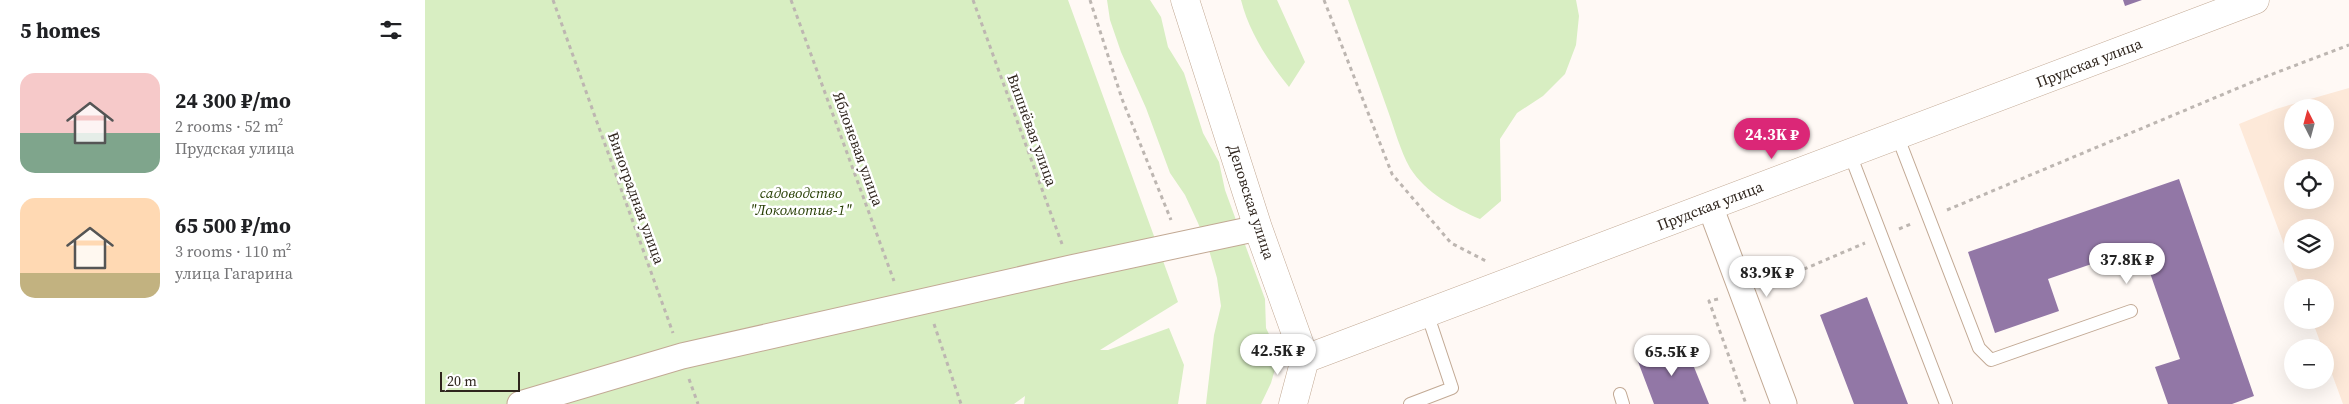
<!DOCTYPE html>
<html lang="en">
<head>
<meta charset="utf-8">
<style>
	:root { --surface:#fff; --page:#f2f2f2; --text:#202124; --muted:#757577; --accent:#db2777 }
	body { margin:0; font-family:"Source Serif 4",serif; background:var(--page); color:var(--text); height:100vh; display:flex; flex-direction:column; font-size:19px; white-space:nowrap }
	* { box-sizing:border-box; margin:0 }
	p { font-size:16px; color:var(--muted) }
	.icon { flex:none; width:28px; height:28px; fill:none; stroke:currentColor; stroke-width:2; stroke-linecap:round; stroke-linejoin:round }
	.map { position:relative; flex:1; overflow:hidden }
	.details { display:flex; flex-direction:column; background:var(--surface); width:425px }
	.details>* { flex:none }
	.needle { width:32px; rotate:354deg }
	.controls { position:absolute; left:1859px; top:99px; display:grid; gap:10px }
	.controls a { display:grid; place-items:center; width:50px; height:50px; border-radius:50%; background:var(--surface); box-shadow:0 5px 20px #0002; font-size:25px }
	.scale { position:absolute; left:15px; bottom:12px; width:80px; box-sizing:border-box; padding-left:5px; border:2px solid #2f251d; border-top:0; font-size:14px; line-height:18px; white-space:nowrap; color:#2f251d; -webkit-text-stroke:4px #fff; paint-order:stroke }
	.price { position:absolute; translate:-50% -42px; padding:0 11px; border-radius:18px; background:#fff; color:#222; font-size:16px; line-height:32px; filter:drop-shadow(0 1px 2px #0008) }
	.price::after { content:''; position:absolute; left:50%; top:30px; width:15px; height:11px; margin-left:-8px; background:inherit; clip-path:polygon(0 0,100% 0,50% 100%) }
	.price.current { background:var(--accent); color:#fff }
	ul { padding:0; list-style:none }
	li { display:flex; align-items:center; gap:15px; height:125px; padding:0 20px }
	li span { display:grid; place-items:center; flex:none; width:140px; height:100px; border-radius:15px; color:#555 }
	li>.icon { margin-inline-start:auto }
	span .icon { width:60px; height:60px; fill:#fffc; stroke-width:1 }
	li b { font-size:21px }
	h2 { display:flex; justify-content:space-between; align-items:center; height:60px; padding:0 20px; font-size:21px }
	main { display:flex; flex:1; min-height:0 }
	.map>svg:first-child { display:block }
</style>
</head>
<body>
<main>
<section class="details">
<h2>5 homes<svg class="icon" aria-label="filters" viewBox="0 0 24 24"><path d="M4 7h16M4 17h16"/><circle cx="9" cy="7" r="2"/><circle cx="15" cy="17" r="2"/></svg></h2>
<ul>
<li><span style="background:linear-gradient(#f6c9c9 60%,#7fa58c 0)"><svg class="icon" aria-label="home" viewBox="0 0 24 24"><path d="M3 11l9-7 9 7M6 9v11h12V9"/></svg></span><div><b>24 300 ₽/mo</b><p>2 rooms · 52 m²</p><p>Прудская улица</p></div></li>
<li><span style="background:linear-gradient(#ffd9b3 75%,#c2b280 0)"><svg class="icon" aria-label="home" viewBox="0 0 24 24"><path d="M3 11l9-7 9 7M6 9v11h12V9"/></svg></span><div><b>65 500 ₽/mo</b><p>3 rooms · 110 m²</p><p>улица Гагарина</p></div></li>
</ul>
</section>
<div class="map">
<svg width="1924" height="404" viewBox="0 0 1924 404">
	<rect width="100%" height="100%" fill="#fff9f5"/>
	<path fill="#fde9d9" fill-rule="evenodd" d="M1924,88v316h-6l-18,-49v-7l-3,-1 -10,-27h13v-32l-25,-1 -61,-163 37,-15zM1868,108h32v32h-32zM1868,168h32v32h-32zM1868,228h32v32h-32z"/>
	<path fill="#d8eec2" d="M0,0h643l110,302 -78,48h8l61,-22 15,37 -6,39h-154l1,-8 -11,8h-589z
		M682,0h43l11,17 7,30 16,26 19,60 16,29 6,28 40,109 1,29 13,27 -8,28 -10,21h-55l8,-69 7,-29 -4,-28 -8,-28 -11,-27 -13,-28 -15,-22 -24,-65 -25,-56 -11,-32z
		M816,0h36l28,62 -16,25c-21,-26 -40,-55 -48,-87z
		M923,0h228l3,16 -3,29 -11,29 -22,22 -26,17 -17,26 1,62 -21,18c-26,-11 -54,-26 -70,-51 -10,-18 -15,-38 -22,-57 -13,-37 -27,-74 -40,-111z"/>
	<path fill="#9277a6" d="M1698,0h19l-17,6z
		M1754,179l75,217 -22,8h-64l-13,-37 25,-8 -39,-112 -93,32 11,32 -64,22 -27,-81z
		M1442,297l41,107h-54l-34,-89z
		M1258,340l26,64h-55l-17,-45z"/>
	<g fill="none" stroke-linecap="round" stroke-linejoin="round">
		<g stroke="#c2a994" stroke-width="14">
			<path id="lane" d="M1472,135l82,213 12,12 140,-49
				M1425,154l96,250
				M1195,394l3,10
				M985,404l42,-16 -25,-75"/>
		</g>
		<g stroke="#c2a994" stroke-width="27">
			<path id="street" d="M1285,206l74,198
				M95,404l162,-48 389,-88 187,-40"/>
		</g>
		<g stroke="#c2a994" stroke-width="29">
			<path id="secondary" d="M760,0l73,228 47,131 -12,45
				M880,359l950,-359"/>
		</g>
		<path stroke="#bdb6b1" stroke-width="3" stroke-dasharray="4 4" stroke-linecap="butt" d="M128,0l120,333
			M366,0l103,281
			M548,0l89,244
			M665,0l32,99 49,121
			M899,0l68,174 59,69 35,18
			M1522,210l315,-132 87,-33
			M1474,229l12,-5
			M1342,285l98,-42
			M1293,299l-9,2 37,103
			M509,324l27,80
			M264,379l9,25"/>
		<use href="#lane" stroke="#fff" stroke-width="12"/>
		<use href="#street" stroke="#fff" stroke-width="25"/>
		<use href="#secondary" stroke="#fff" stroke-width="28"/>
	</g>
	<g text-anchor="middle" stroke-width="5" stroke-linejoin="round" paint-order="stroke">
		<g font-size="15" fill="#2f251d" stroke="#fff">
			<text transform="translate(1664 63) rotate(-21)" y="5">Прудская улица</text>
			<text transform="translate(607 130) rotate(70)" y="5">Вишнёвая улица</text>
			<text transform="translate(433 149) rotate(70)" y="5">Яблоневая улица</text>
			<text transform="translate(211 198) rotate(70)" y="5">Виноградная улица</text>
			<text transform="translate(826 202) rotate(72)" y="5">Деповская улица</text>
			<text transform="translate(1285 206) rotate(-21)" y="5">Прудская улица</text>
		</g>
		<g font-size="15" font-style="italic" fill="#283f05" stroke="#fff">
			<text x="376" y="198">садоводство<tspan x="376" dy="17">"Локомотив-1"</tspan></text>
		</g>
	</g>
</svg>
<div class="controls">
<a><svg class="needle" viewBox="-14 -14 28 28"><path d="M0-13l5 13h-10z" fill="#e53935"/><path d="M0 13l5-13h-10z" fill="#757577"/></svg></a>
<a><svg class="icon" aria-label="locate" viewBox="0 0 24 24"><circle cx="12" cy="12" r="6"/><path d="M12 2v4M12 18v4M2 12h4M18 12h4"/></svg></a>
<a><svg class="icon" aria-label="layers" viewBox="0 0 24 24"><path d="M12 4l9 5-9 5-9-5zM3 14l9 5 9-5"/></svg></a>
<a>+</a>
<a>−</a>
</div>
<div class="scale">20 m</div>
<b class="price current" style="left:1347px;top:160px">24.3K ₽</b>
<b class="price" style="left:1702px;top:285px">37.8K ₽</b>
<b class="price" style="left:1342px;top:298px">83.9K ₽</b>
<b class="price" style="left:853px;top:376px">42.5K ₽</b>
<b class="price" style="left:1247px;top:377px">65.5K ₽</b>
</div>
</main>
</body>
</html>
